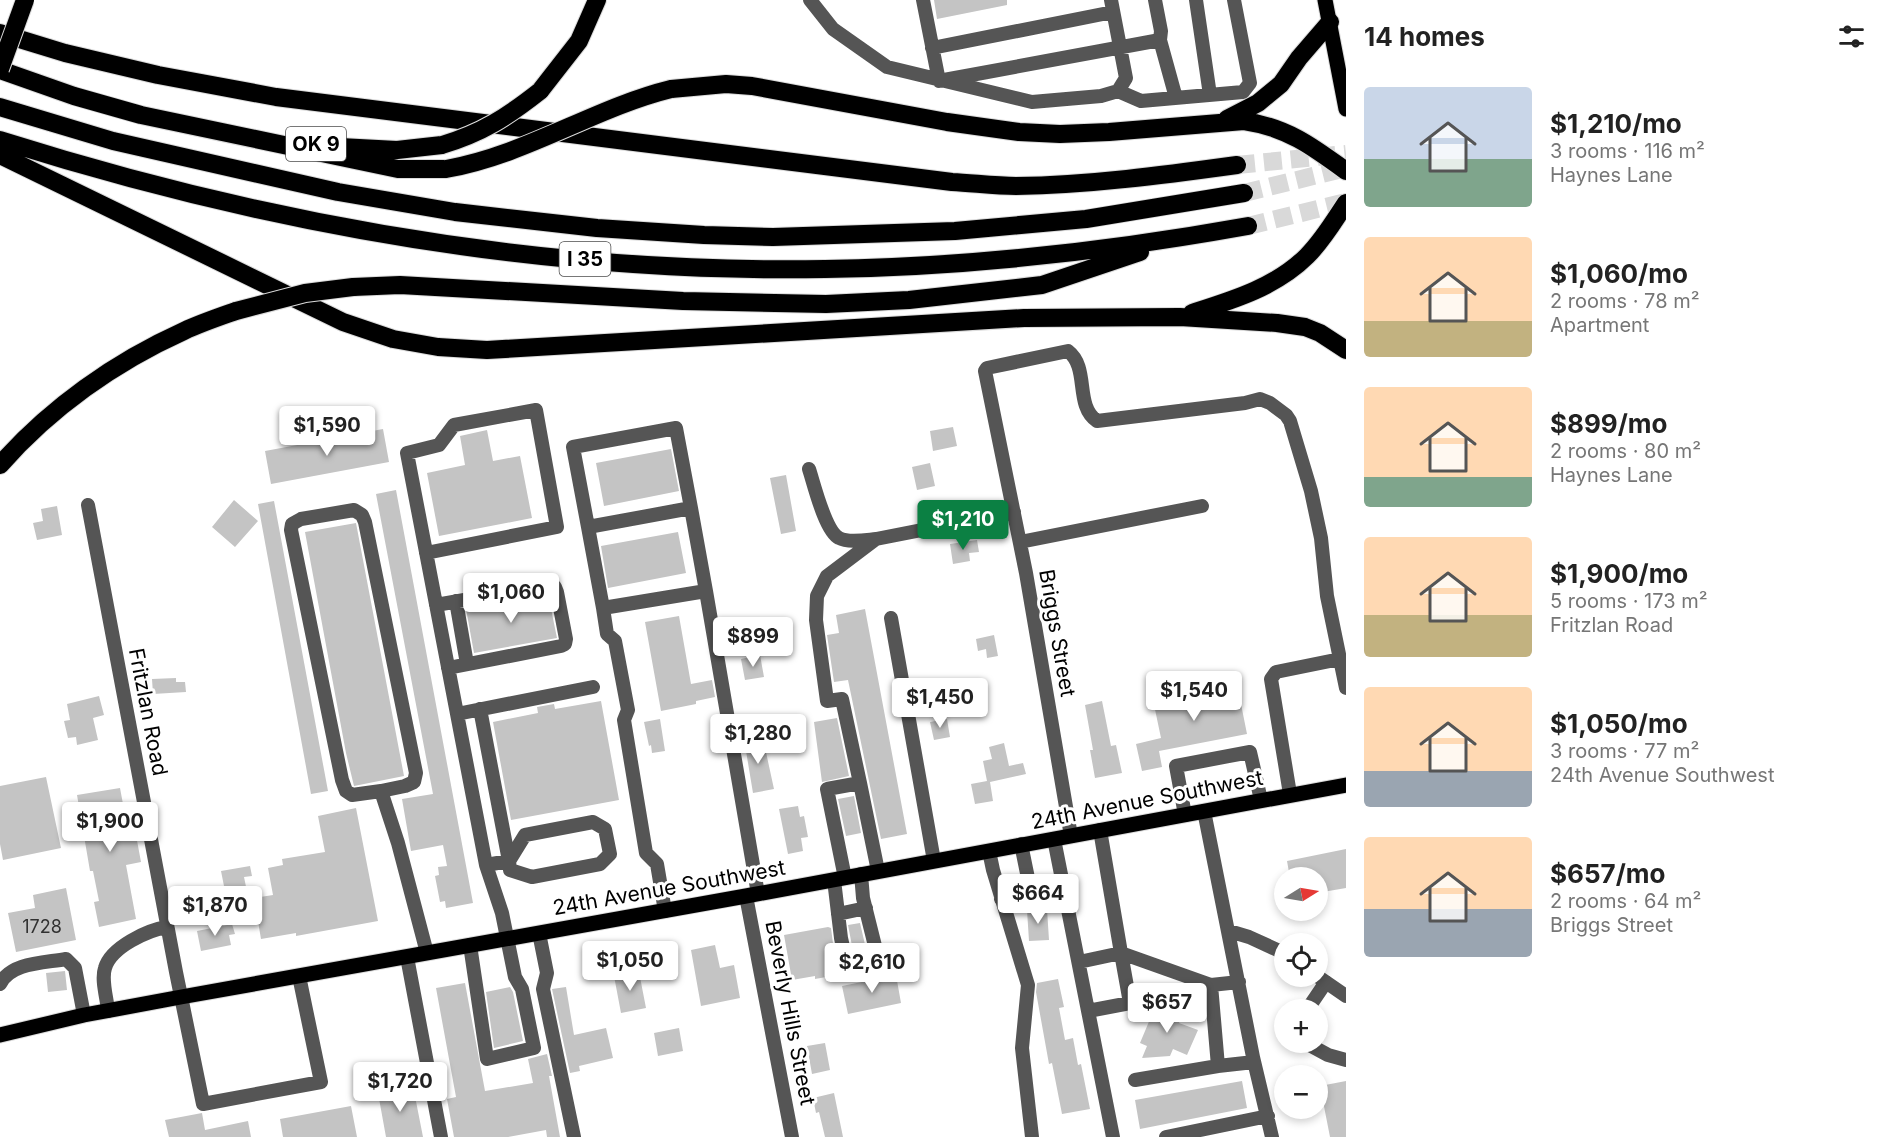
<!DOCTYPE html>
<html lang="en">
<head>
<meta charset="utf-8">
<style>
	:root { --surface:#fff; --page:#f6f6f6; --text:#222; --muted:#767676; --accent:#0b8043 }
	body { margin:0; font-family:Inter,sans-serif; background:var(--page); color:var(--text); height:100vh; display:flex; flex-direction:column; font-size:22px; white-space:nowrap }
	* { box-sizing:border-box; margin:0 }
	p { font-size:20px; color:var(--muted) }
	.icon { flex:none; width:33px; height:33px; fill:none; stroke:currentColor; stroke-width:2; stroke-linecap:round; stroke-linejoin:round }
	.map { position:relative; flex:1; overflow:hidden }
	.drawer { display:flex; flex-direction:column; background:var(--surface); width:540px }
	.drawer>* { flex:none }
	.needle { width:39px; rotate:79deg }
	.tools { position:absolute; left:1274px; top:867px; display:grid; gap:12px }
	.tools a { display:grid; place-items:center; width:54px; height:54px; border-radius:50%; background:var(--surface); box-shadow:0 3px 9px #0003; font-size:30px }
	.price { position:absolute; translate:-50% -51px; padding:0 14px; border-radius:6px; background:#fff; color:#222; font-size:20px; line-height:39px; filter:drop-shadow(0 2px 3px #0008) }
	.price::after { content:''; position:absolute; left:50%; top:36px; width:18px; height:14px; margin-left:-9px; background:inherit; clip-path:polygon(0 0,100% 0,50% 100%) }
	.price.selected { background:var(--accent); color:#fff }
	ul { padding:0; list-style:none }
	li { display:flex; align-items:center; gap:18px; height:150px; padding:0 18px }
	li span { display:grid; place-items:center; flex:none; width:168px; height:120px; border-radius:6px; color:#555 }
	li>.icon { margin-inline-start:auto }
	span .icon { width:72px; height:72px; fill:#fffc; stroke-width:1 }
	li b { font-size:26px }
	h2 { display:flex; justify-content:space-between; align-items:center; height:72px; padding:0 18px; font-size:26px }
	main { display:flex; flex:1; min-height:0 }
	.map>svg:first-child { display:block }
</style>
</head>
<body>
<main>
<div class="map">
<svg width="1346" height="1137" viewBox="0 0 1346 1137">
	<rect width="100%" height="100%" fill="#fff"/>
	<path fill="#c4c4c4" d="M934,0h73v5l-70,14z
		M953,427l4,19 -24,5 -3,-20z
		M383,429l6,33 -118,22 -6,-33z
		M487,430l6,31 27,-5 12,62 -93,18 -12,-63 38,-8 -5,-29z
		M671,449l8,42 -75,15 -8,-43z
		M930,463l5,23 -18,4 -5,-23z
		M786,475l10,56 -15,3 -11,-56z
		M396,490l77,413 -27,5 -1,-7 -5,1 -5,-26 4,-1 -1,-8 9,-1 -4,-21 -32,6 -9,-52 31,-5 -57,-300z
		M234,500l24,21 -23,26 -23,-20z
		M274,501l54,290 -17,3 -53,-290z
		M57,506l5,29 -25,5 -4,-17 10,-2 -2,-12z
		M356,523l48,253 -50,10 -8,-33 -41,-221z
		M678,532l8,41 -78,15 -7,-42z
		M977,540l2,12 -10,1 1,8 -17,3 -3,-20z
		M548,594l9,44 -83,15 -8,-44z
		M865,609l42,225 -26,5 -33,-159 -14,2 -7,-47 12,-2 -3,-18z
		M679,616l12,68 21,-4 3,17 -19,4v3l-35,7 -16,-89z
		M994,635l4,21 -11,2 -1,-9 -8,2 -2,-12z
		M760,655l4,22 -19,3 -4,-21z
		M176,678v4h9l1,10 -33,2 -1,-15z
		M1237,684l10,50 -88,17 3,16 -20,4 -6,-27 25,-6 -8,-38z
		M99,696l5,19 -11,3 5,22 -21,5 -1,-8 -8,1 -4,-17 6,-1 -3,-16z
		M601,701l18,99 -108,20 -18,-98 45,-9 -1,-6 17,-3 1,5z
		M1102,701l9,45 5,-1 6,28 -27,5 -5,-28h3l-8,-45z
		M837,718l12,58 -27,6 -8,-60z
		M660,719l5,32 -13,2 -1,-8 -2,1 -5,-24z
		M947,719l3,18 -16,3 -4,-18z
		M759,736l2,8 3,-1 10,46 -21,4 -9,-54z
		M1004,743l5,23 14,-3 3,11 -36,8 3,19 -18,3 -4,-20 16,-3 -4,-20 9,-2 -3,-12z
		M46,777l15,71 -58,12 -3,-16v-58z
		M120,788l6,32 7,-1 8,43 -15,3 10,54 -37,8 -5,-25 5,-1 -6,-30h-3l-13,-76z
		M854,796l7,37 -15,3 -8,-37z
		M798,806l2,11 4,-1 4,21 -7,1 2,13 -15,3 -9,-45z
		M356,808l22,113 -82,15v-3l-35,6 -7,-41 19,-3 -5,-27 15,-3 -1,-6 43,-7 -7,-36z
		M1346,849v39l-29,5v-15h-27l-3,-17z
		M250,866l2,10 -8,1 6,29 -21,5 -8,-40z
		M66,888l10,52 -60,12 -8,-39 27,-5 -2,-13z
		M1047,909l2,31 -20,1 -2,-31z
		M860,923l6,26 -13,2 -5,-26z
		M232,924l3,10 -6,1 2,10 -30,6 -4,-20z
		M828,927l3,1 6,47 -22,4v-3l-23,4 -8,-45z
		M715,945l5,23 14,-3 6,33 -39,8 -10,-56z
		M65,971l2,19 -19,2 -2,-19z
		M639,972l7,36 -25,5 -7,-37z
		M896,975l5,28 -53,11 -6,-28z
		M1058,979l6,28 -5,1 6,32 8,-2 5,27 3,-1 9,45 -28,5 -10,-51 -3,1 -13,-72 1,-9z
		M465,983l20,108 48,-8 -5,-24 19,-5 5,22h-3l11,61h-13l-1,-7 -38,7h-54l-7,-38 9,-2 -20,-109z
		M510,987l3,5 10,49 -29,7 -8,-56z
		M566,987l8,48 32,-7 7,30 -34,8 1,5 -10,2 -18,-84z
		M1161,1001l17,8 -3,7 6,2 -2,5 19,7 -11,25 -14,-6 -3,7 -28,2 5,-12 -7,-3 13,-31 3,1z
		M679,1028l4,23 -25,5 -4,-23z
		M825,1043l5,27 -18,4 -5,-28z
		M1242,1081l5,27 -107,21 -5,-29z
		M1346,1081v56h-16l-10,-51z
		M413,1086l10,51h-37l-8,-44z
		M834,1093l9,44h-18l-6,-25 -3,1 -3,-15z
		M351,1106l6,31h-74l-3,-18z
		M202,1113l3,17 43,-9 3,16h-82l-4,-17z"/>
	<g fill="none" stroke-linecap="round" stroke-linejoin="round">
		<path stroke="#d9d9d9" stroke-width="18" stroke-dasharray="18 9" stroke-linecap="butt" d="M1237,165l109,-11
			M1244,193l102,-25
			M1248,226l98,-24"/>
		<g stroke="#dbdbdb" stroke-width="17">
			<path id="major" d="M1325,0l21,109
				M0,1035l84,-20 97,-18 565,-101 600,-111"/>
		</g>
		<g stroke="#dbdbdb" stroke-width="20">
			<path id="highway" d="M0,33l65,20 93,22 118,22 676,85c21,1 43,4 64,4 74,-1 148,-11 221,-21
				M0,70l74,26 67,19 257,54h48
				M671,89l55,-5 26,2 195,36 72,10 41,2 49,-2 135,-11c42,6 68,25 102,50
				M540,91l39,-50 18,-41
				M0,107l113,34 225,51 117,20 142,16 107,7 69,2 182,-6 131,-12 158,-26
				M1227,119l31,-16 23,-19 18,-26 31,-36
				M0,140c266,84 546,134 825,129 143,-2 284,-18 423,-43
				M340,147l57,3 45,-5
				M0,155l343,167 50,17 45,8 49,3 537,-32 156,-1 97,6 28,4 15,6 26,17
				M353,287l47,-2 283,16 143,3 83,-4 133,-15 98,-33
				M1192,313c41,-13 84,-26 115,-57 16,-16 27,-35 39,-53
				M0,465c50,-57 115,-103 184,-134 17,-8 35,-14 52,-20"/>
		</g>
		<path stroke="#555" stroke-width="14" d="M810,0l23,29 54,38 145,35 69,-6 17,-5 8,-13 -15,-78
			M923,0l16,81
			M1196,0l14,95
			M1160,40l16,58
			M932,48l181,-36
			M944,80l216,-40 1,-9 -6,-31
			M1118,91l23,10 102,-9 7,-9 -16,-83
			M809,469c5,15 16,62 30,69 9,5 26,2 37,1
			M88,505l88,467 27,132 118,-22 -22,-106
			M588,527l-15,-80 103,-19 15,80
			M1020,542l182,-36
			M426,553l131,-26 -21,-117 -82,15 -15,20 -32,8 79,412 16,48 13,64 7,12 12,59 -47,11 -17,-114
			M456,601l11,63
			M436,605l113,-20 6,2 2,5 9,47 -1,5 -4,2 -113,22
			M603,608l-15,-81 103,-19 15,83
			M891,618l43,243
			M480,709l29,152 -23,4
			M457,714l136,-27
			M860,783l-18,-84 -15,2 -11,-81 1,-24 10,-20 49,-37 138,-27
			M381,791l24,-5 9,-4 2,-9 -51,-251 -3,-7 -8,-5 -53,9 -9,5 -1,6 51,250 4,11 6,4 29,-4 17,52 29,110
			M1290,794l-19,-115 5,-7 64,-13
			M1204,811l49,246 19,80
			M1185,815l-9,-49 74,-14 11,48
			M593,822l12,7 5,25 -10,10 -68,13 -22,-7 -1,-9 16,-26z
			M1100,830l21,123 90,32 28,-3
			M1071,836l-45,-263 -41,-202 2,-3 81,-17c22,17 6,54 29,70l148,-18 15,-4 10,4 16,12 4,6 21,70 10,47 6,58 19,92
			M1054,839l59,298
			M1021,844l10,49
			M989,851l4,19 35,115 -6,63 10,89
			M845,878l-18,-89 33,-6 18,88
			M834,880l7,58 5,23 28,-4 2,-7 -13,-52 -2,-24
			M746,896l46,241
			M1001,899l63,-12
			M665,911l-8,-47 -11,-11 -22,-133 4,-10 -13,-69 -8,-7 -4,-26 103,-17 52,303
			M838,914l28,-6
			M1229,931l20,6 35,16
			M539,933l8,40 -4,16 31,148
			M407,957l34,180
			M1079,962l42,-9 9,50 -42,8
			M1317,976l29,20
			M0,984c11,-22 45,-21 66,-25l9,9 9,47
			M1211,985l7,81 36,-4
			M1307,1010l19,-28
			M108,1011c-1,-13 -7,-31 -3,-43 6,-21 43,-38 62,-41
			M1304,1042l24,13 18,5
			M1135,1080l83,-14
			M1166,1137l102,-21"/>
		<use href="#major" stroke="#000" stroke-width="15"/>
		<use href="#highway" stroke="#000" stroke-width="18"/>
		<g stroke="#dbdbdb" stroke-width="20" stroke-linecap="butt">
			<path id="highway-bridge" d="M0,69l25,-69
				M442,145c40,-12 65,-28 98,-54
				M446,169c80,-14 148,-61 225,-80
				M236,311l69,-18 48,-6"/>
		</g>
		<use href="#highway-bridge" stroke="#000" stroke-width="18"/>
	</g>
	<g text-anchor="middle" stroke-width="6" stroke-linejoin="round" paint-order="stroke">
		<g font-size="18" fill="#313131">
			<text x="42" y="933">1728</text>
		</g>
		<g fill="#fff" stroke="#4c4c4c" stroke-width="1.5">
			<rect x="286" y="127" width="60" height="34" rx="4.5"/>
			<rect x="559.5" y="242" width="51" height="34" rx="4.5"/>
		</g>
		<g font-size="20" font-weight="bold" fill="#000">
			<text x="316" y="151">OK 9</text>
			<text x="585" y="266">I 35</text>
		</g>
		<g font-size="21" fill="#000" stroke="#fff">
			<text transform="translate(1057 633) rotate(80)" y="7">Briggs Street</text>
			<text transform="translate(148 712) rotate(79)" y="7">Fritzlan Road</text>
			<text transform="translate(1147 800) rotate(-11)" y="7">24th Avenue Southwest</text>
			<text transform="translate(669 888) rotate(-10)" y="7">24th Avenue Southwest</text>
			<text transform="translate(790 1013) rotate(79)" y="7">Beverly Hills Street</text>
		</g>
	</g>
</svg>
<div class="tools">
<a><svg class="needle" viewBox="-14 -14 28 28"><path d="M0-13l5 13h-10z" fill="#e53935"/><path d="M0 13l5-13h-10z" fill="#767676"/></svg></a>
<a><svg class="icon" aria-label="locate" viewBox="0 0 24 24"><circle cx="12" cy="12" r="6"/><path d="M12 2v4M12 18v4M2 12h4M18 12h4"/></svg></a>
<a>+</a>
<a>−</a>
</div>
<b class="price" style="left:327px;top:457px">$1,590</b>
<b class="price selected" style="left:963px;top:551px">$1,210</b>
<b class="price" style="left:511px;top:624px">$1,060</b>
<b class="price" style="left:753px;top:668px">$899</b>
<b class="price" style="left:1194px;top:722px">$1,540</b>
<b class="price" style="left:940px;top:729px">$1,450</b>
<b class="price" style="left:758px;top:765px">$1,280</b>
<b class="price" style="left:110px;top:853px">$1,900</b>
<b class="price" style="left:1038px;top:925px">$664</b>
<b class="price" style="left:215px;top:937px">$1,870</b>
<b class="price" style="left:630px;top:992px">$1,050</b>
<b class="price" style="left:872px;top:994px">$2,610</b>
<b class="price" style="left:1167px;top:1034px">$657</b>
<b class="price" style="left:400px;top:1113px">$1,720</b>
</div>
<section class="drawer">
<h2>14 homes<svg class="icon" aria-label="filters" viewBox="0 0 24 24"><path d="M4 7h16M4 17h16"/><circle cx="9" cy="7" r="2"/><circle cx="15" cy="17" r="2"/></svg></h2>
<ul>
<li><span style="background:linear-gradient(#c9d6e8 60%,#7fa58c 0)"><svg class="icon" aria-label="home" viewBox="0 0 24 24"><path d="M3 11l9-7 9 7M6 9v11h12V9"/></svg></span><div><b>$1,210/mo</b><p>3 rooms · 116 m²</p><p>Haynes Lane</p></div></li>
<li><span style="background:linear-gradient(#ffd9b3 70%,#c2b280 0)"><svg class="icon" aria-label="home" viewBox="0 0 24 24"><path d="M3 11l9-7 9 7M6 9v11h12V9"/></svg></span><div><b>$1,060/mo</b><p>2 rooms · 78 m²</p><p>Apartment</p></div></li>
<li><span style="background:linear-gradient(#ffd9b3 75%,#7fa58c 0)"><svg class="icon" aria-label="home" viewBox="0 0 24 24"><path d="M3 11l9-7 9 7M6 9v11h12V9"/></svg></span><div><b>$899/mo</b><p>2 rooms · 80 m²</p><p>Haynes Lane</p></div></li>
<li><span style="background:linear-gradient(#ffd9b3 65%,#c2b280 0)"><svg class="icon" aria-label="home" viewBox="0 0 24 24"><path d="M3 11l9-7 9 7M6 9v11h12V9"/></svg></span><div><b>$1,900/mo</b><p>5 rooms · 173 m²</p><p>Fritzlan Road</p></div></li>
<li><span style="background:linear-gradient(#ffd9b3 70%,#9aa5b1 0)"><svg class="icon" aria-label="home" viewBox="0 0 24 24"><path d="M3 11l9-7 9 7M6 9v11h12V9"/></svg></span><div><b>$1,050/mo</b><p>3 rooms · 77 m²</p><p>24th Avenue Southwest</p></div></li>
<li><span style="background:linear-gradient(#ffd9b3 60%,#9aa5b1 0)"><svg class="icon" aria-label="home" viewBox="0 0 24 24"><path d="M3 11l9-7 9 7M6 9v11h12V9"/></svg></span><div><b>$657/mo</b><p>2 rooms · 64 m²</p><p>Briggs Street</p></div></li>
</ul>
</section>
</main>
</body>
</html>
